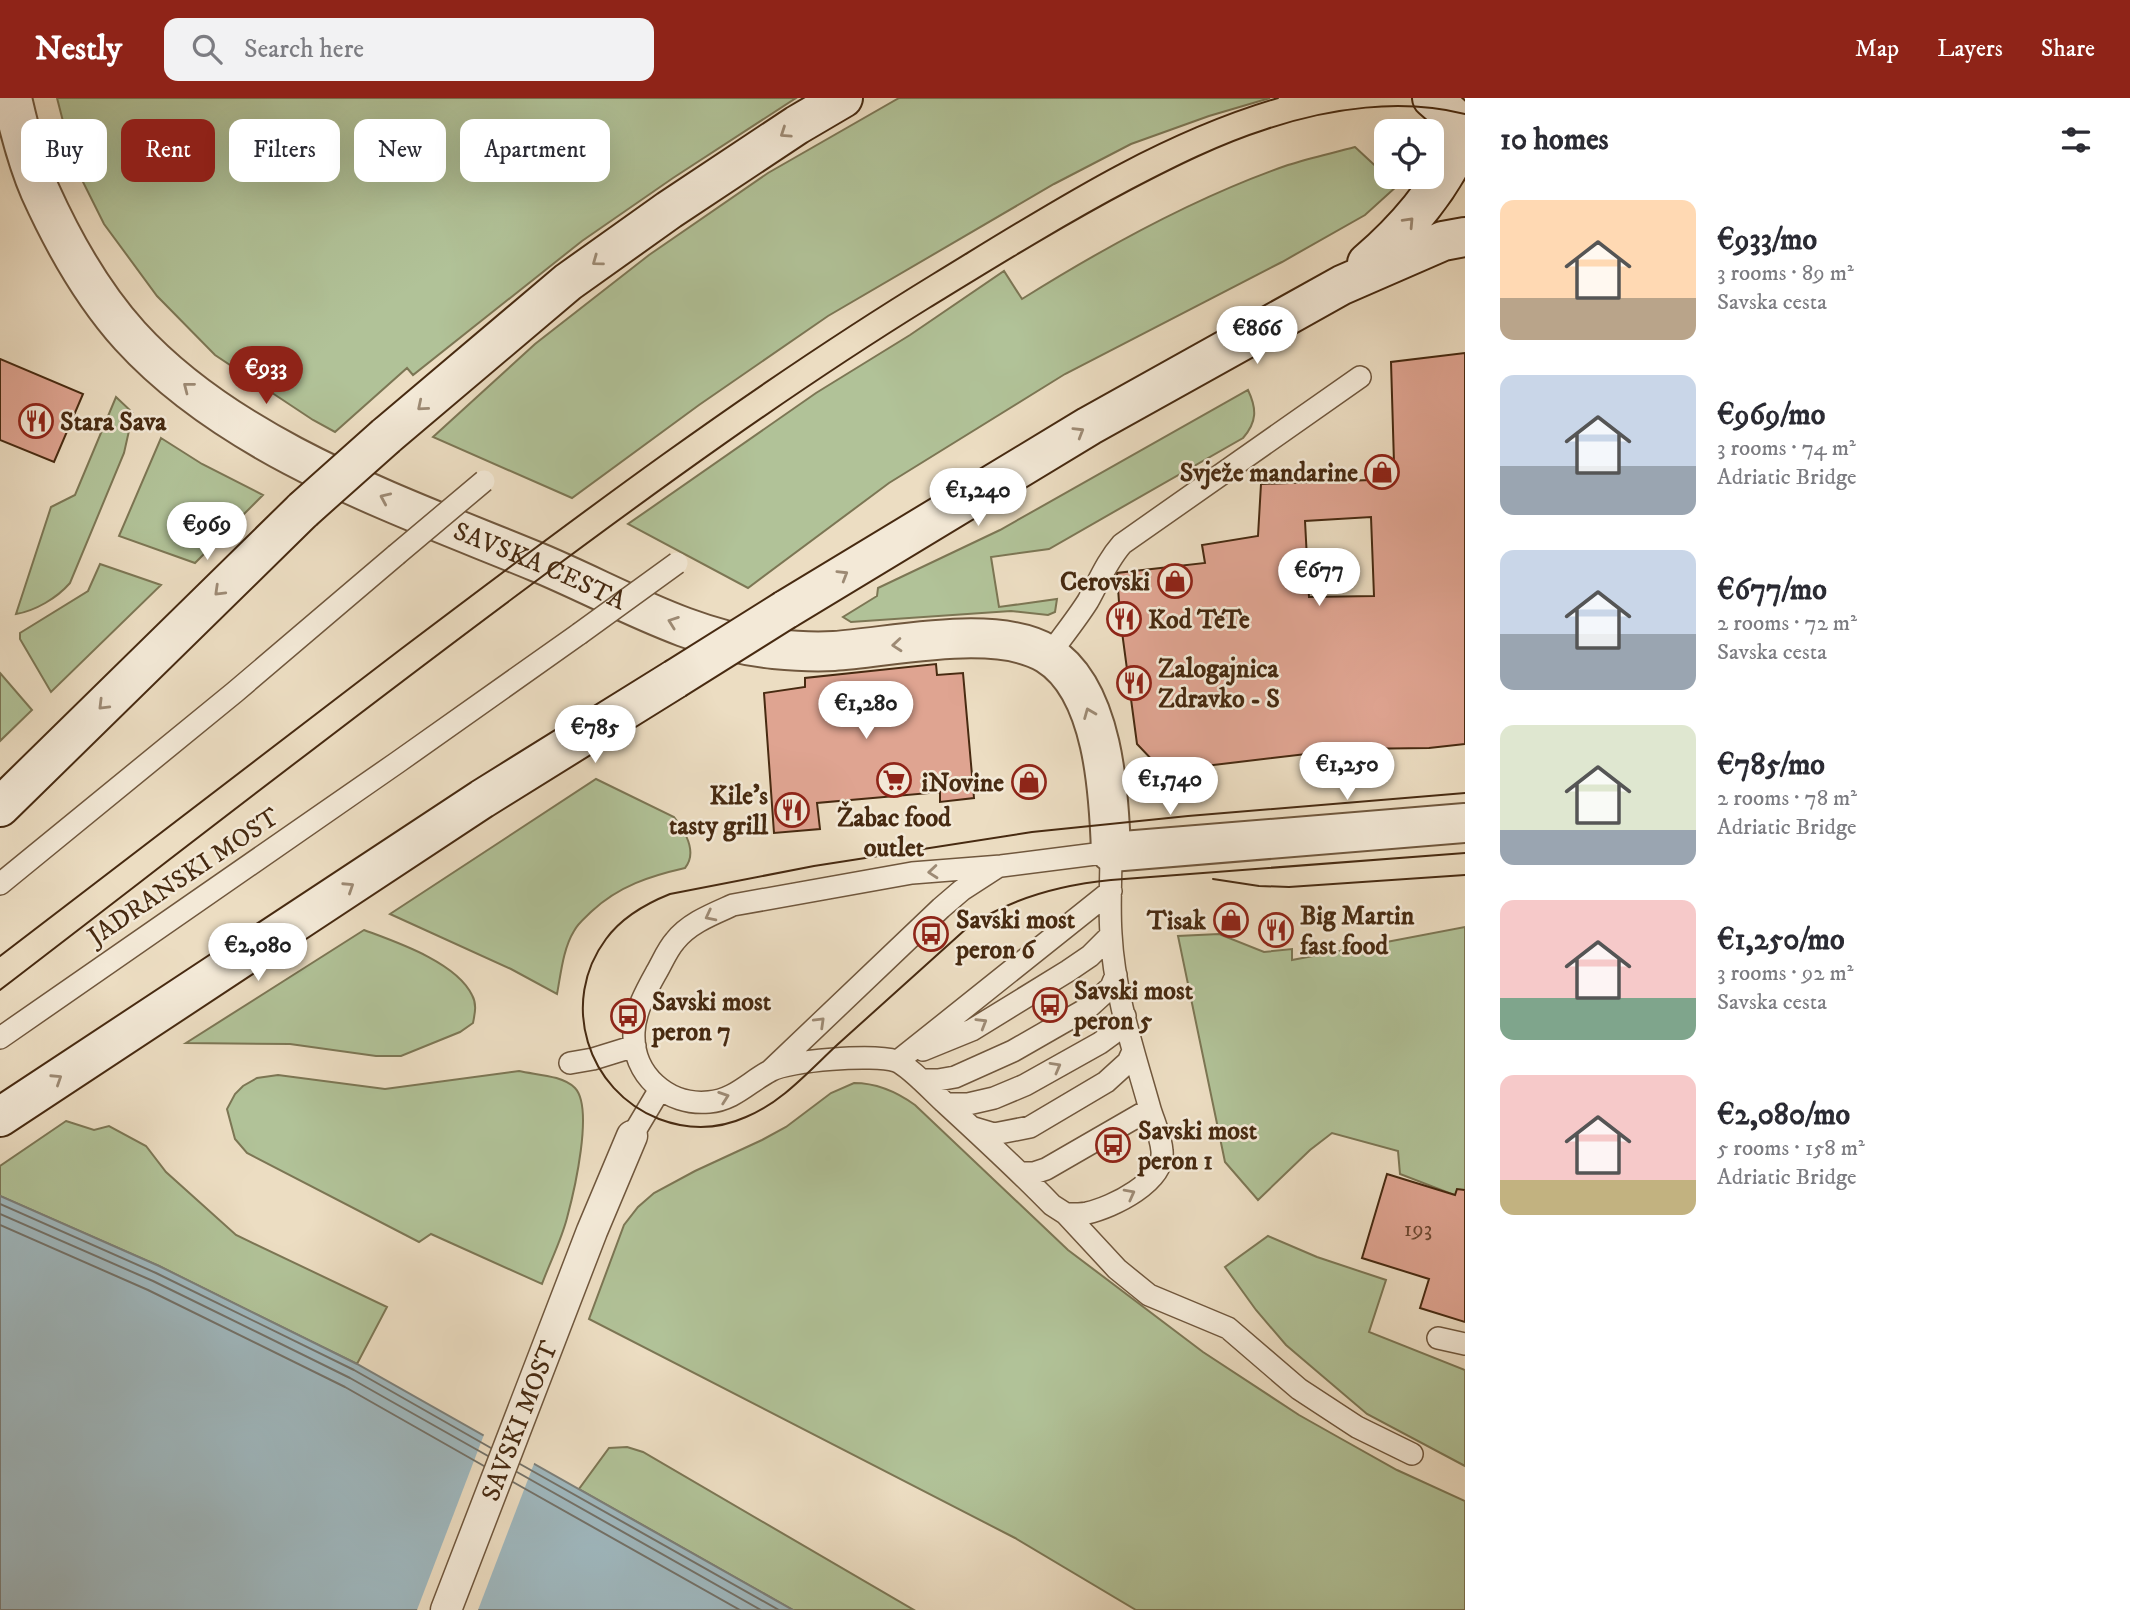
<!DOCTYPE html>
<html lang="en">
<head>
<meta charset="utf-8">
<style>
	:root { --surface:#fff; --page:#f2f2f3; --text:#2b2b33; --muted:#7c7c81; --accent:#8f2418 }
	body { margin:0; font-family:"IM FELL DW Pica",serif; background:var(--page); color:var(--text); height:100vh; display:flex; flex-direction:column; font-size:26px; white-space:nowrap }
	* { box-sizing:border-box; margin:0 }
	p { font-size:23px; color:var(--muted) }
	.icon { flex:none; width:38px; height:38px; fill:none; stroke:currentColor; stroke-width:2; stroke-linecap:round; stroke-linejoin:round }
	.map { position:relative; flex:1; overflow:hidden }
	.sheet { display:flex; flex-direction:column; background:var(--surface); width:665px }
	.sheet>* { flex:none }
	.top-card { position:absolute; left:21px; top:21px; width:665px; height:63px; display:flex; gap:14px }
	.controls { position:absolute; left:1374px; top:21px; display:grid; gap:14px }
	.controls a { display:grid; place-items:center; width:70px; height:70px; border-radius:14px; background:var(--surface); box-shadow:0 7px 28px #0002; font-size:35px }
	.price { position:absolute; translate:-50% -60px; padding:0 16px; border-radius:24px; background:#fff; color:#222; font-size:23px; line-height:46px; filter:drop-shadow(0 2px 4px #0008) }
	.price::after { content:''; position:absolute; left:50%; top:42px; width:21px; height:16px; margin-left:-10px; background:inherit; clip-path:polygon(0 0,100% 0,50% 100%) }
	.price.selected { background:var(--accent); color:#fff }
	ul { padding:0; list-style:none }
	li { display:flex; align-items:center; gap:21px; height:175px; padding:0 35px }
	li span { display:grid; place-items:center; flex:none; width:196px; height:140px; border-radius:14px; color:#555 }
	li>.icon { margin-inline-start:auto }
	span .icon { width:84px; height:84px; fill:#fffc; stroke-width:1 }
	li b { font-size:30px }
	h2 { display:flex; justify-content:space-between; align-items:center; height:84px; padding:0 35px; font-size:30px }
	.chip { padding:0 24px; border-radius:14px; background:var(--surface); box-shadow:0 7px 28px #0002; font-size:24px; line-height:63px }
	.chip.selected { background:var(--accent); color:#fff }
	header { display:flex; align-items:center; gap:42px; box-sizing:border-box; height:98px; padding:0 35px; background:var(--accent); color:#fff }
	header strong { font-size:33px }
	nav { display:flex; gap:38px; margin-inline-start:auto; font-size:24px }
	.search { width:490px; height:63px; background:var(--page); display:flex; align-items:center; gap:18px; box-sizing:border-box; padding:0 24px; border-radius:14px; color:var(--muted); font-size:26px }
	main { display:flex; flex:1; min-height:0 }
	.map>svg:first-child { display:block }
</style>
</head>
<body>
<header>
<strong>Nestly</strong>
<div class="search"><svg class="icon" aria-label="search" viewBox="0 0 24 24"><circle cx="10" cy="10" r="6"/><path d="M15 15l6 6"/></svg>Search here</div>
<nav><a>Map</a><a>Layers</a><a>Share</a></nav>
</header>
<main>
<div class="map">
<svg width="1465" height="1512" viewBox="0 0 1465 1512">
	<rect width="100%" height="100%" fill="#ecddc2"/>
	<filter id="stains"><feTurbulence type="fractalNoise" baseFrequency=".00286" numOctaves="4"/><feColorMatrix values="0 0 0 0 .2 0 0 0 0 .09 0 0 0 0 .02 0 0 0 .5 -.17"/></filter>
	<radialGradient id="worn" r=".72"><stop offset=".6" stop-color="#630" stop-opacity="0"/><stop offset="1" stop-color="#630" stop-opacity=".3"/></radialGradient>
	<path fill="#b1c298" stroke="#7c7654" stroke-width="2" d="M57,0h739l-123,80 -91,63 -169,134 -6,-7 -72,64 -22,-12 -98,-65 -58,-59 -53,-72 -30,-60z
		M899,0h371l-61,18 -78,28 -77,40 -226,132 -129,89 -127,93 -139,-61 102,-93 114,-89 119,-82z
		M1355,49l42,39 -32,29 -83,47 -217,112 -176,109 -141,105 -120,-64 188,-131 94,-58 94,-64 18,28c83,-52 173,-102 266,-134 22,-7 45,-12 67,-18z
		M1248,292c9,19 9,32 -5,48l-194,111 -58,8 8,50 58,-8 -2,13 -7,3 -37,-4 -160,11 -8,-5 34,-21 1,-8 122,-58z
		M116,299l17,16 -9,40 -54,130c-13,15 -35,28 -54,31l35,-107 24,-12z
		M161,340l41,26 61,31 -68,68 -76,-27z
		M100,466l61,21 -110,107 -31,-53v-6l68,-42z
		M0,575l32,37 -32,31z
		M596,681l78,38c11,14 24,35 11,51 -35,8 -66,18 -93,43 -6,6 -14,12 -18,20 -11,18 -13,42 -17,63l-46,-25 -121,-55z
		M1465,829v272l-65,-25 -2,-23 -66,-18 -22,17 -52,50 -33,-38 -47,-226 41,-2 45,18 28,-3v11z
		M364,832c32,12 92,32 108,65 5,9 3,18 1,28l-13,9 -59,24h-25l-86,-12 -104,-1z
		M519,973c17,4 43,4 56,17 19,20 -1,104 -8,130 -6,23 -17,44 -25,66l-111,-50 -12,8 -172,-89 -12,-14 -8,-30 8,-15 8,-8 14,-8 21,-3 107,14z
		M854,985c22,0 43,9 61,22l153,145 135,102 96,63 39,22 59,33 68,31v109h-329l-121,-72 -426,-219 35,-94 14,-18 16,-14 41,-22 67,-31 24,-13 45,-34z
		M66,1023l28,9 15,-4 37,20 20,26 70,63 151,72 -30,57 -198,-98 -159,-70v-30z
		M1268,1138l49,21 69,23 -17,52 96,38v96l-98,-52 -81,-69 -30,-35 -31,-43z
		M627,1349l16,5 271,158h-121l-214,-121 30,-41z"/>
	<path fill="#9fb8bf" stroke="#7c7f79" stroke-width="2" d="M0,1098l159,70 198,98 436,246h-793z"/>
	<path fill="#ecddc2" d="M485,1334l50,29 -57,149h-61z"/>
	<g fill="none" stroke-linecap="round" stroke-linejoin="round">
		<path stroke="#737168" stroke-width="2" d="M0,1106l156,69 198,97 137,78
			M0,1116l153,67 197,97 138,78
			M0,1127l148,65 197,97 139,79
			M520,1366l259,146
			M517,1374l244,138
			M513,1384l227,128"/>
	</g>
	<path fill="#dfa491" stroke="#472a11" stroke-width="2" fill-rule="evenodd" d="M1465,255v391l-36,4 -80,1 -178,21 -14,-5 -20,-21 -17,-127 -3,-44 88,-10 -3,-18 56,-9 3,-52 109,-4v-16l24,-1 -3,-101zM1371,419l3,79 -65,1 -4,-76z
		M0,261l83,35 -29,68 -54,-22z
		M936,566l1,11 26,-2 11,125 -34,4v-10l-123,11 3,26 -46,4 -10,-140 41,-6v-9z
		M1387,1076l68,21 2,-6 8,1v132l-45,-14 9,-29 -67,-21z"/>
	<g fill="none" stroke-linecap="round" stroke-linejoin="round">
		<g stroke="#70573d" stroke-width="24">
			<path id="service" d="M1049,557c13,-18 27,-35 39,-54 11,-20 19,-40 34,-57l238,-167
				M0,786l235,-192 161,-137
				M0,940l398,-276 181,-128
				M923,952l49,-20 96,-59 22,-15 21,-21
				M898,963l213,-170
				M570,965l23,-4 42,-13
				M771,972l170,-162 21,-18 34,-22
				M921,982h17l17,-3 58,-26 75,-43 23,-21 5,-12
				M947,1006h21l26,-6 31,-13 75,-42 15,-11 10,-16
				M974,1030l20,6 36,-7 76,-45 22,-20 5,-11
				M632,1038l28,-47
				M1020,1075h14l12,-4 104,-60c-16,-57 -36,-116 -39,-175 -2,-27 0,-54 0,-82l-110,14 -89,7 -179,32c-20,9 -44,18 -58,36 -8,9 -13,22 -19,32 -10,18 -21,38 -22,59 -2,43 34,74 75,70 25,-2 40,-20 61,-31 19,-11 104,-17 126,-10 13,5 37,31 48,41 37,34 73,67 108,103l14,9 51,55 32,26 79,33 71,61 58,38 55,27
				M1066,1116c7,0 15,0 21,-1 26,-6 78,-31 75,-62 -1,-14 -8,-29 -12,-42
				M1438,1240l27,6"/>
		</g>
		<g stroke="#70573d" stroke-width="33">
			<g id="pedestrian">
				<path id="s1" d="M446,1512l146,-379 40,-95"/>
			</g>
		</g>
		<g stroke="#70573d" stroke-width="42">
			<g id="minor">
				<path id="s2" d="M12,0c7,31 15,63 28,93 23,51 52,103 90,145 103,113 269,169 407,226 77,32 153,79 237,87 20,2 41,3 60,2 59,-4 162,-28 213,3 57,35 62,139 64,198l354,-29"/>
			</g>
		</g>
		<g stroke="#472a11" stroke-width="42">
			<path id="secondary" d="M1432,0l33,29
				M1367,165c36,-31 69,-68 90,-112 4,-8 5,-18 8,-27
				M386,338l182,-154 101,-72 128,-85 46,-27
				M785,512l304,-184 253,-141 101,-44 22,-4
				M0,709l303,-297
				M0,1019l482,-318 193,-120"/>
		</g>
		<use href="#service" stroke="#f3e9d7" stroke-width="21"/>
		<use href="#pedestrian" stroke="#f3e9d7" stroke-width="30"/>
		<use href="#minor" stroke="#f3e9d7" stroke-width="38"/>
		<use href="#secondary" stroke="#f3e9d7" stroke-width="38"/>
		<path stroke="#472a11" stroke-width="2" d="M1465,695l-277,23 -156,16 -218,34 -144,28c-25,10 -48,23 -64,45 -47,63 -19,152 53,180 29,11 58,11 87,-2 35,-14 63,-46 91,-72 43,-39 87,-78 130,-117 43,-30 93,-43 144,-48l354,-27
			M1213,781l46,7 30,1 176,-12
			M0,858c133,-103 267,-205 401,-307 173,-131 347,-262 532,-375 110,-67 221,-140 345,-176
			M0,892c176,-135 350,-271 528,-403 130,-97 262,-193 401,-279 67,-41 133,-82 203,-119 44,-23 88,-45 135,-60 63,-21 134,-31 198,-15"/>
		<g stroke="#70573d" stroke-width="24" stroke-linecap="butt">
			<path id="service-bridge" d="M396,457l88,-74
				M579,536l98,-71"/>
		</g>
		<g stroke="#472a11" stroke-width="42" stroke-linecap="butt">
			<path id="secondary-bridge" d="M303,412l83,-74
				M675,581l110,-69"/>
		</g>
		<use href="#service-bridge" stroke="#f3e9d7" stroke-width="21"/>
		<use href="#secondary-bridge" stroke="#f3e9d7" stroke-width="38"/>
	</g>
	<defs><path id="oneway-chevron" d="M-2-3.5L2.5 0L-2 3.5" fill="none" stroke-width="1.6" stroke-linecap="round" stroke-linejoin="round" transform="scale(1.75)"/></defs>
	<g stroke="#9d8a74">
		<use href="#oneway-chevron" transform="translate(785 35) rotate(146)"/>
		<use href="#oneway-chevron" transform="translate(1409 124) rotate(-47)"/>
		<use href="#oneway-chevron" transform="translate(597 163) rotate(144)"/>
		<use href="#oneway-chevron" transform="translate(188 289) rotate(-142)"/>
		<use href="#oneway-chevron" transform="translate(422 308) rotate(140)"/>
		<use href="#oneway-chevron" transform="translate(1079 334) rotate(-31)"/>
		<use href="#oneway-chevron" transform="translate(385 400) rotate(-156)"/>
		<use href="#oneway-chevron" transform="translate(843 477) rotate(-31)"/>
		<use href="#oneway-chevron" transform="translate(219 493) rotate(136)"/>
		<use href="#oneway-chevron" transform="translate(673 524) rotate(-160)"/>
		<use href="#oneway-chevron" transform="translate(897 547) rotate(175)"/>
		<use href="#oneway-chevron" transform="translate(103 607) rotate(135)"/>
		<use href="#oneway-chevron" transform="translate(1089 615) rotate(-112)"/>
		<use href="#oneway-chevron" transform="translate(933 774) rotate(175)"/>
		<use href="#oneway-chevron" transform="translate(349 789) rotate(-33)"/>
		<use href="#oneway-chevron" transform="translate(710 818) rotate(153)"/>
		<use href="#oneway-chevron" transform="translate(820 924) rotate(-44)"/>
		<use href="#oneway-chevron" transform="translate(982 925) rotate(-31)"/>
		<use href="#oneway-chevron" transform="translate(1056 969) rotate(-29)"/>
		<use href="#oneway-chevron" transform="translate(57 981) rotate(-33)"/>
		<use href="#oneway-chevron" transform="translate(724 999) rotate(-19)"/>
		<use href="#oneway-chevron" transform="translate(1130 1096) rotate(-28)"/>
	</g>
	<defs>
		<g id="restaurant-ring" transform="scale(1.75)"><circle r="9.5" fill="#f3e9d7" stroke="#8f2418" stroke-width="1.5"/><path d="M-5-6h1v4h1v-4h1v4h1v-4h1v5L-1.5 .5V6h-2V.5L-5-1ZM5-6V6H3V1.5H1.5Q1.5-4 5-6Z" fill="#8f2418"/></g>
		<g id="shop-ring" transform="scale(1.75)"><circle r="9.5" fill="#f3e9d7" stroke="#8f2418" stroke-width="1.5"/><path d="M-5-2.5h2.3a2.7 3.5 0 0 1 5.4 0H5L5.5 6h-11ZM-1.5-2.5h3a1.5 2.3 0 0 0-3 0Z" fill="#8f2418"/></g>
		<g id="supermarket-ring" transform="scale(1.75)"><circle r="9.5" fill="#f3e9d7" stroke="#8f2418" stroke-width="1.5"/><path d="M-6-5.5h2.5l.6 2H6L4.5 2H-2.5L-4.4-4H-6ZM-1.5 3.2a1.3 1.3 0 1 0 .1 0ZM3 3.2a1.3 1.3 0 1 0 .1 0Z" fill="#8f2418"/></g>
		<g id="bus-ring" transform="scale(1.75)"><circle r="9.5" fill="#f3e9d7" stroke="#8f2418" stroke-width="1.5"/><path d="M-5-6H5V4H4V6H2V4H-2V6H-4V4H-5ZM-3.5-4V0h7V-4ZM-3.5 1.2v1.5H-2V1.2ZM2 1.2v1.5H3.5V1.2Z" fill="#8f2418"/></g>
	</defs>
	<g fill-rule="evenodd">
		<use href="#restaurant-ring" x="36" y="323"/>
		<use href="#shop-ring" x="1382" y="374"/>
		<use href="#shop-ring" x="1175" y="483"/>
		<use href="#restaurant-ring" x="1124" y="521"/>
		<use href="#restaurant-ring" x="1134" y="585"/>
		<use href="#supermarket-ring" x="894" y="682"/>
		<use href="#shop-ring" x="1029" y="684"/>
		<use href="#restaurant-ring" x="792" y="712"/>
		<use href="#shop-ring" x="1231" y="822"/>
		<use href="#restaurant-ring" x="1276" y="832"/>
		<use href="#bus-ring" x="931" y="836"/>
		<use href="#bus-ring" x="1050" y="907"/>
		<use href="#bus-ring" x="628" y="918"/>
		<use href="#bus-ring" x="1113" y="1047"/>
	</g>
	<g text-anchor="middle" stroke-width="5" stroke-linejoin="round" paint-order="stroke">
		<g font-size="23" fill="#6d4831">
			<text x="1418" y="1138">193</text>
		</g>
		<g font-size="26" font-weight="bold" fill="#472a11" stroke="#f3e9d7" text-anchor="start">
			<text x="60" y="332">Stara Sava</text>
			<text x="1358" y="383" text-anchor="end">Svježe mandarine</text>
			<text x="1150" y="492" text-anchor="end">Cerovski</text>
			<text x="1148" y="530">Kod TeTe</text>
			<text x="1158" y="579">Zalogajnica<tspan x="1158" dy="30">Zdravko - S</tspan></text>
			<text x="1004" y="693" text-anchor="end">iNovine</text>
			<text x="768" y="706" text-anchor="end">Kile's<tspan x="768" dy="30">tasty grill</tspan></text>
			<text x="894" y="728" text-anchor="middle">Žabac food<tspan x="894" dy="30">outlet</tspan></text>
			<text x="1300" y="826">Big Martin<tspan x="1300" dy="30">fast food</tspan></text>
			<text x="956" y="830">Savski most<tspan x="956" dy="30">peron 6</tspan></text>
			<text x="1206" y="831" text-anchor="end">Tisak</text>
			<text x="1074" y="901">Savski most<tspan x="1074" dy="30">peron 5</tspan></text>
			<text x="652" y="912">Savski most<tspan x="652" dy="30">peron 7</tspan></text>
			<text x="1138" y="1041">Savski most<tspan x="1138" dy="30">peron 1</tspan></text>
		</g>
		<g font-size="26" fill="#472a11" stroke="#f3e9d7">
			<text dy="9" stroke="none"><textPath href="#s2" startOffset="742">SAVSKA CESTA</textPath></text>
			<text transform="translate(183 778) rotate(-34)" y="9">JADRANSKI MOST</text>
			<text dy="9" stroke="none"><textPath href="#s1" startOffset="203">SAVSKI MOST</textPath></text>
		</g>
	</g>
	<rect width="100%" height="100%" filter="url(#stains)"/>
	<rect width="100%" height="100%" fill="url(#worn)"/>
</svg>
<div class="controls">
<a><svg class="icon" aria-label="locate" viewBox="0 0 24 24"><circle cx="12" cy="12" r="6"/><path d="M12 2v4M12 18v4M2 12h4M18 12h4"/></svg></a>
</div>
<b class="price" style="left:1257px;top:268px">€866</b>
<b class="price selected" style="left:266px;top:308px">€933</b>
<b class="price" style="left:978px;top:430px">€1,240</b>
<b class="price" style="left:207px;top:464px">€969</b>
<b class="price" style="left:1319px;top:510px">€677</b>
<b class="price" style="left:866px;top:643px">€1,280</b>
<b class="price" style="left:595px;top:667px">€785</b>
<b class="price" style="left:1347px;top:704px">€1,250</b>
<b class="price" style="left:1170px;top:719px">€1,740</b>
<b class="price" style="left:258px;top:885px">€2,080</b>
<div class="top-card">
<a class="chip">Buy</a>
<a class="chip selected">Rent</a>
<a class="chip">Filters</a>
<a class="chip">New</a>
<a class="chip">Apartment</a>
</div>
</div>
<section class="sheet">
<h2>10 homes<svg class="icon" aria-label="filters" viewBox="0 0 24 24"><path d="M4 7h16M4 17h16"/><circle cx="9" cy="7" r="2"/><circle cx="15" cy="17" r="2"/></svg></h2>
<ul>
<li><span style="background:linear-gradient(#ffd9b3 70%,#b9a48a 0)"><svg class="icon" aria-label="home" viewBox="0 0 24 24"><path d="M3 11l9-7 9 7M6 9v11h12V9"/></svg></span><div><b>€933/mo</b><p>3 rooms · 89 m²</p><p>Savska cesta</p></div></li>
<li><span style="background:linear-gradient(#c9d6e8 65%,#9aa5b1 0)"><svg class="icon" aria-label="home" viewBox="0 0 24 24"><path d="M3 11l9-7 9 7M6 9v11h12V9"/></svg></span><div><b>€969/mo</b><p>3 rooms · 74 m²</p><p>Adriatic Bridge</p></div></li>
<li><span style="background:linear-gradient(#c9d6e8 60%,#9aa5b1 0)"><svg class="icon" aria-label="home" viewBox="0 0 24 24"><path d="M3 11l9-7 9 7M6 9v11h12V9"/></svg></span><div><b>€677/mo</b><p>2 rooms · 72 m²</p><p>Savska cesta</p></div></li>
<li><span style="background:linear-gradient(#dfe7d0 75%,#9aa5b1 0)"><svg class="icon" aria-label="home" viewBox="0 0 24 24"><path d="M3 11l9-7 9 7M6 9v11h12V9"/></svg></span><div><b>€785/mo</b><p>2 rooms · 78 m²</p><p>Adriatic Bridge</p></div></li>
<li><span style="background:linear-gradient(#f6c9c9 70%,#7fa58c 0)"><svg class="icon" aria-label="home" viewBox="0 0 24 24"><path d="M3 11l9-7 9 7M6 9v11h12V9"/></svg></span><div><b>€1,250/mo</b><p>3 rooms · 92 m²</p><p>Savska cesta</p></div></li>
<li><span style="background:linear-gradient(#f6c9c9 75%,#c2b280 0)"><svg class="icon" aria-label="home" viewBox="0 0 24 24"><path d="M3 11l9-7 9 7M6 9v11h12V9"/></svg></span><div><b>€2,080/mo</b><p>5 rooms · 158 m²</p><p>Adriatic Bridge</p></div></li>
</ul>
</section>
</main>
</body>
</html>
